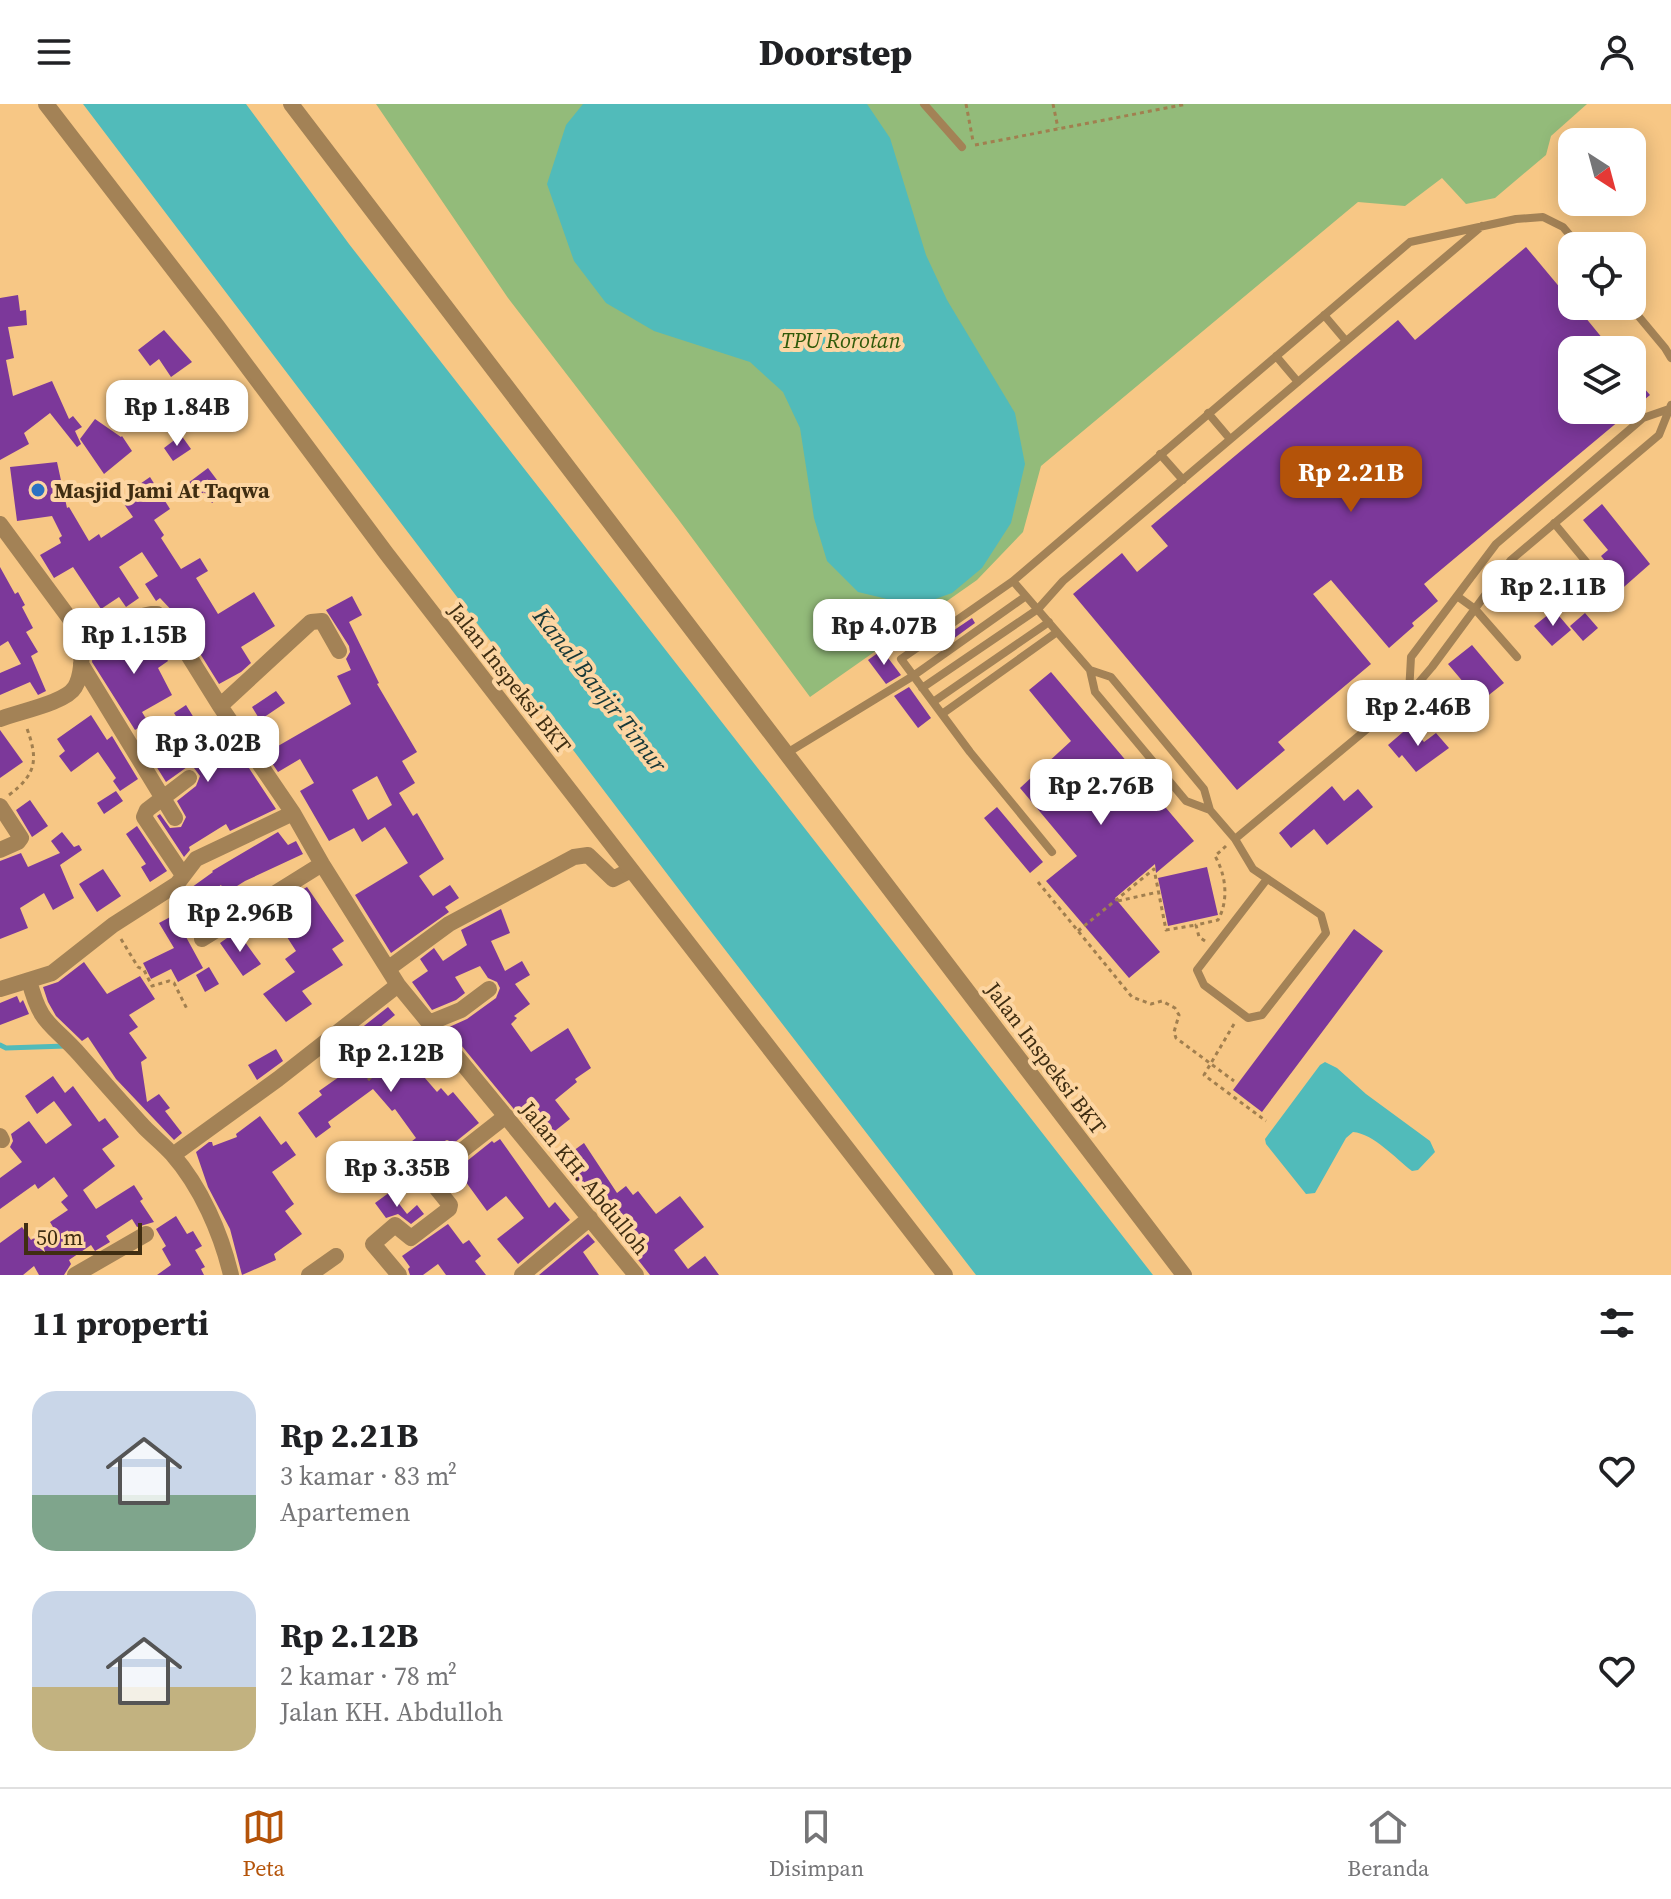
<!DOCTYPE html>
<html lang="id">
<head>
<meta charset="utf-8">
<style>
	:root { --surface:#fff; --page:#f2f2f2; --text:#202124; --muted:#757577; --line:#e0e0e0; --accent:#b45309 }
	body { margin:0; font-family:"Source Serif 4",serif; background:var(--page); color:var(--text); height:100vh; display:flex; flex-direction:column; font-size:30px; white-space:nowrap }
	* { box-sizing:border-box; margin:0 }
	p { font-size:26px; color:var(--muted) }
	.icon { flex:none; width:44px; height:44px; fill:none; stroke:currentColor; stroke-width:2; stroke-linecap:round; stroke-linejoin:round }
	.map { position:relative; height:1171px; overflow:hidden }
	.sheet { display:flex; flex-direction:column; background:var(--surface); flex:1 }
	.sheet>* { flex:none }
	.needle { width:52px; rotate:144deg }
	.tools { position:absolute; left:1558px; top:24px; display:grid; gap:16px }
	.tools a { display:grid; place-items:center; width:88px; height:88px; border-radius:16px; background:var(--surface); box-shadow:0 4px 20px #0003; font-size:40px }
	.scale { position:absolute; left:24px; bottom:20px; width:118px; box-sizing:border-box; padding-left:8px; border:4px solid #402e12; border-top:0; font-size:22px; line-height:28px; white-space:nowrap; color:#402e12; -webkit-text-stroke:6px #fdd6a3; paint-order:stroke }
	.price { position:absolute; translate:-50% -68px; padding:0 18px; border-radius:16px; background:#fff; color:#222; font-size:26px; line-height:52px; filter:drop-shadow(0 2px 4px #0008) }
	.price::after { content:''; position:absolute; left:50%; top:48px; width:24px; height:18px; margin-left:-12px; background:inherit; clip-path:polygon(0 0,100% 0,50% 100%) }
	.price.selected { background:var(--accent); color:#fff }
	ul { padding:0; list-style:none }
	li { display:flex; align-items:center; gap:24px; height:200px; padding:0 32px }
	li span { display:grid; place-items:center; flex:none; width:224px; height:160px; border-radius:24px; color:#555 }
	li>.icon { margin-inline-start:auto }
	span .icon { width:96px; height:96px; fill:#fffc; stroke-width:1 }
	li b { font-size:34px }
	h2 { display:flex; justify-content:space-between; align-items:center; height:96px; padding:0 32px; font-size:34px }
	header { display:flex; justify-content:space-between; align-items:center; height:104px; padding:0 32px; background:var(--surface); font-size:36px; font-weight:800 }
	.dock { display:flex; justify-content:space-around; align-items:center; height:112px; border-top:2px solid var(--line); background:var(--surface); font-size:22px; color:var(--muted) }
	.dock a { display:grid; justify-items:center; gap:4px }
	.dock .selected { color:var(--accent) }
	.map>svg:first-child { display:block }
</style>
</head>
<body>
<header><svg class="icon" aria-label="menu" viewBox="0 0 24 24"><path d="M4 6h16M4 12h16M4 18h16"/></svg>Doorstep<svg class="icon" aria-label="person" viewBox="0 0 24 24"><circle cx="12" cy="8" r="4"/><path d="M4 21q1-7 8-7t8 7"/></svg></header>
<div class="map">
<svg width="1671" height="1171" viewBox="0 0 1671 1171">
	<rect width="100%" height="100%" fill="#f7c785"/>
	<path fill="#93bb7a" d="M376,0h1211l-36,32 -5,19 -51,43 -29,6 -24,-26 -37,28 -47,-4 -317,264 -18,66 -46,48 -167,117 -132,-178 -170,-221z"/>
	<path fill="#51bbba" d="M83,0h163l103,140 804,1031h-177l-280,-363z
		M583,0h284l23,34 36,117 21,45 68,113 10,51 -14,59 -29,45 -30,25 -36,13 -58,-14 -31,-31 -13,-43 -14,-90 -17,-36 -33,-30 -96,-31 -48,-28 -32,-42 -27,-77 19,-59z
		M1325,958l12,6 29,26 64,47 5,11 -17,18 -6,1c-17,-13 -38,-37 -59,-39l-7,6 -31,55 -9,1 -40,-50 -1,-5 55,-74z"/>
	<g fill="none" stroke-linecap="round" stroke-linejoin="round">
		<path stroke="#51bbba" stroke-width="5" d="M0,941l6,3 60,-2"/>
	</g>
	<path fill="#7c389a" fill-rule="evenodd" d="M1526,143l46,55v4h4l36,44h-40v60h60v-36l18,21 -226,189 14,17 -26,22 2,3 -25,22 -58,-68 -18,14 58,70 -93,78 7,8 -48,40 -164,-196 49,-41 15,19 31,-26 -17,-20 247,-206 17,20z
		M18,191l2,16 6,-1 1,15 -19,2 6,31 -8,2 7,36 39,-15 17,38 4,-3 9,11 -7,4 6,13 -4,3 -27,-34 -26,20 5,11 -29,16v-162z
		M164,226l28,32 -21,15 -12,-18 -9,7 -12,-16z
		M181,286l13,16 -14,10 -12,-15z
		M95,315l26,18 1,-1 10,15 -28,23 -24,-35z
		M181,331l10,14 -18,12 -9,-13z
		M57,358l10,46 2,-1 20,34 10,-7 2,4 32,-21 -9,-13 17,-12 -4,-6 13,-9 20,32 -16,11 10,15 -3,3 20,31 19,-11 8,13 -12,7 22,36 36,-22 21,34 -34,21 10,16 -10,9 -22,12 -43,-69 -16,-17 -4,3 -11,-17 13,-8 -16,-24 -23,15 20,31 -13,9 -7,-10 -18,12 -28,-42 -19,11 -14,-23 21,-12 -2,-5 3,-2 -10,-20 -35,5 -7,-54z
		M208,364l18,24 -14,11 -8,-11 -10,8 -10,-14z
		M1602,400l48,60 -42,37 -21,-25 18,-15 -4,-5 7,-6 -25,-30z
		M0,463l15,27 3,-2 7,13 -3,2 11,21 -7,4 12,20 -7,4 15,35 -8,4 -8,-13 -30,13v-22l21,-9 -13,-23 -8,5z
		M352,492l10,19 -13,7 30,61 -2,1 40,68 -15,9 13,22 -16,10 14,23 4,-3 27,46 -25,17 14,20 17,-11 9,13 -14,9 4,5 -58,41 -36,-58 53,-32 -23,-36 -23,15 -8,-14 -25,13 -29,-50 14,-8 -14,-24 -22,13 -29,-43 13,-8 16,25 73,-42 -14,-28 14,-6 -5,-11 4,-7 -1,-6 -23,-36zM377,672l15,29 -24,15 -16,-30z
		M1554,506l17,20 -19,16 -18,-20z
		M1585,509l13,15 -15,13 -13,-15z
		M972,514l3,5 -33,24 -4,-6z
		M150,527l18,30 -10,7 14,27 -30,17 6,10 -13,8 -43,-68 1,-9 26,-11 2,4z
		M1472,541l32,38 -24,19 -32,-38z
		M882,546l19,25 -15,9 -18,-24z
		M1051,568l143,169 -38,32 -1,-9 -40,34 45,54 -31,26 -83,-97 31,-25 -57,-68 51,-47 -42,-51z
		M909,583l22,31 -13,10 -24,-32z
		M276,587l9,12 -25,17 -8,-13z
		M186,601l29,47 9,-6 13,17 6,-4 33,50 -46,22 -4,-7 -37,23 1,3 -6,7 -27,-41 3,-2 10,14 11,-1 5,-10 -9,-16 19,-15 4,-10 -6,-8 -7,-1 -21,15 -18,-29 25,-18 -5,-6 11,-8 -5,-8z
		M91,611l16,25 5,-4 26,43 -18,12 -7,-10 3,-3 -18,-26 -27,20 -12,-16 6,-5 -8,-12z
		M1410,622l14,16 12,-9 13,15 -33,24 -14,-17 -3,3 -11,-13z
		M0,626l23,32 -23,16z
		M1332,682l12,15 14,-12 15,18 -46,38 -13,-16 -23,19 -12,-15z
		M116,687l7,10 -19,13 -7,-11z
		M30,696l18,26 -16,11 -16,-27z
		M997,703l46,55 -13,11 -46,-55z
		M137,722l30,45 -17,11 -9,-15 5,-3 -20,-30z
		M62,728l12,15 5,-2 3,5 -22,15 14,33 -21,12 -9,-17 -24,15 8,20 -28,11v-78l21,-8 7,14 32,-14 -9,-12z
		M278,728l10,13 8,-4 7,13 -58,27 -19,12 -5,-8 -24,17 -9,-12 25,-18 -1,-1z
		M1207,763l11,48 -50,11 -10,-48z
		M103,765l18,27 -24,16 -18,-28z
		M307,783l37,54 -12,8 11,16 -41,26 10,13 -26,18 -23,-28 32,-22 -10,-13 11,-8 -18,-28 15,-10 -9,-13z
		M501,805l9,24 -19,8 14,30 17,-10 8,14 -15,9 15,20 -16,12 3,2 -6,6 20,28 37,-24 23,40 -16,11 2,3 -22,18 15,19 -29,23 -94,-114 20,-9 29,-21 4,-10 -3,-6 -9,-4 -8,-12 -25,11 10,16 -9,7 -24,10 -20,-28 16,-11 -8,-12 14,-11 9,13 24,-16 -6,-15z
		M174,811l29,53 -25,14 -7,-13 -20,10 -8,-16 31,-15 -15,-25z
		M1354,825l29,22 -121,161 -29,-22z
		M237,827l24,33 -18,12 -23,-33z
		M84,858l23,32 33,-18 15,23 -26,16 9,12 -9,6 18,25 -6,4 6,40 12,-8 11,14 -5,3 17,22 -8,7 -58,-61 -28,-42 -6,4 -26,-25 -8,-14 -5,-15 15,-5z
		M209,863l10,17 -14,8 -9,-17z
		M17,892l3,7 3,-3 6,14 -29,11v-22z
		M388,903l7,8 -20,16 20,27 3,-2 3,4 5,-4 31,36 4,-4 7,8 5,-4 26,31 -25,20 -7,-3 -7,3 -25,21 -12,-16 13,-10 -21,-29 -3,2 -19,-22 -45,33 3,5 -15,11 -18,-25 24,-18 -3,-4 37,-26 -15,-21z
		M276,945l7,12 -26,19 -9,-15z
		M53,972l12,17 8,-7 26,36 6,-4 14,19 -17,12 13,17 -32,24 13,19 38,-24 9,14 -3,2 14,21 -17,5 -5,-8 -26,17 4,6 -15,9 -4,-6 -22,15 2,4 -7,11h-25l-5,-9 -11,9h-23v-32l22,-16 9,13 22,-13 -3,-5 18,-12 -7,-8 7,-6 -14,-19 -16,12 -3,-5 -35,25v-31l22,-16 -12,-15 3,-6 -2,-7 18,-13 17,23 26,-19 -18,-24 -17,13 -12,-18z
		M260,1012l21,29 5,-4 10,14 -24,17 22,32 -9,7 17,23 -28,20 2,6 -34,15 -12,-46 -22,-42 -12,-35 13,-10h3l1,4 24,-9 -1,-3z
		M500,1035l49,69 6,-6 15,18 -52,44 -21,-25 27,-21 -18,-22 -19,15 -32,-44 7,-2 30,-24 2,2z
		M584,1039l33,50 9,-7 7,9 5,-4 18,23 24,-18 24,31 -30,23 14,19 17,-13 14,19h-69l-77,-98 -2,2 -13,-17z
		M368,1051l10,14 -29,20 -9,-14z
		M390,1088l17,22 10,-9 7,9 -13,10 -13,-10 -12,4 -11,-15z
		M176,1112l11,18 6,-3 9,15 -7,4 10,17 -4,2 3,6h-47l14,-10 -9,-16 4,-3 -10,-17z
		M448,1120l15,20 6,-4 12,16 -6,5 11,14h-40l-8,-11 -15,11h-13l-2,-6 2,-2 -8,-11z
		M588,1130l7,8 -12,10 16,23h-60z"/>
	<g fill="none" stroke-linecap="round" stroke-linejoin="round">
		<path stroke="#a17f4f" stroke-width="3" stroke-dasharray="4 4" stroke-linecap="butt" d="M966,0l7,37
			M1053,0l5,24
			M975,41l212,-41
			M9,691c29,-22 29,-37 17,-69
			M1038,778l94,115 19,7 11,-3 13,7 4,7 -5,17 2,6 58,43
			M1118,797l40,-9
			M1078,827l76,-62 12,61 30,-5
			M121,835l17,28 6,3 8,16 17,-5 5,2 13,26
			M1205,837l-6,-4 -3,-12 22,-5c11,-20 8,-45 -3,-64l11,-10
			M1234,920l-30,51 62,46
			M368,976l49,-46"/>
		<path stroke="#a38256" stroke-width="8" d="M924,0l38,43
			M1630,202l35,42 6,10
			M1324,211l22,26
			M1276,252l22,26
			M1208,309l22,26
			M1160,350l23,26
			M1554,419l34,41
			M1013,477l77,89 5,22 91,109 24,9
			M1457,492l18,13 42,48
			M1090,566l21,7 93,112 6,21 25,29 18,30 68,46 5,18 -64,82 -14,3 -44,-33 -7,-15 70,-91
			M922,584l116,-79 25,-28 419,-355
			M1409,589l2,-36 85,-113 147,-126 26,-9
			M933,598l116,-80
			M942,610l115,-82
			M787,649l126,-77 113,-80
			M1235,735l174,-145 23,-27 79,-107 148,-125 12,-30
			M1052,748l-82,-100 -69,-93 112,-78 397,-339 106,-23 27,-2 20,10 16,19"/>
		<path stroke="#a38256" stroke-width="16" d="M0,420l70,95 12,11
			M82,526l69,-16h6l10,7 53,85 73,107 29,51 76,121 238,290
			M81,560l94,154
			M220,602l91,-84 11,-1 17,30
			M0,615c17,-7 66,-16 75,-32 9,-15 6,-40 7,-57
			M0,702l21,32 -3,4 -18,8
			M183,771l-39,-58 3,-7 42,-32
			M202,835l120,-75
			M389,864l60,-44 125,-67 14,-2 25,24 18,-9
			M29,876c12,47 22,42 51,75 21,24 43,49 65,73 9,9 19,17 27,26 29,33 49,79 59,121
			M0,885l52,-16 61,-48 64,-41 19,-25 97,-46
			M429,919l32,-13 28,-21
			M0,1032l2,4
			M173,1051l105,-76 120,-94
			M75,1171l71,-41
			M309,1171l27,-19
			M399,1171l-26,-31 22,-19 16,13 38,-29 1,-4 -25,-31 -1,-4 23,-19 8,5 51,-40
			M522,1171l68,-57"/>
		<path stroke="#a38256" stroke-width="16" d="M46,0l171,222 169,227 559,722
			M291,0l893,1171"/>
	</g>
	<circle fill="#2b72c3" stroke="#fdd6a3" stroke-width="3" cx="38" cy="386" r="8"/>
	<g text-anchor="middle" stroke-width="8" stroke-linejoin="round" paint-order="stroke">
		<g font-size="22" font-style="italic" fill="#305a0a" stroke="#fdd6a3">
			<text x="841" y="244">TPU Rorotan</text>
		</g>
		<g font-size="22" font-weight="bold" fill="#402e12" stroke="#fdd6a3" text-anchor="start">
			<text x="54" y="394">Masjid Jami At Taqwa</text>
		</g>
		<g font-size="22" fill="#402e12" stroke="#fdd6a3">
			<text transform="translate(510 574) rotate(52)" y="8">Jalan Inspeksi BKT</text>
			<text transform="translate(1046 954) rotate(53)" y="8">Jalan Inspeksi BKT</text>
			<text transform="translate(585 1074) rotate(51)" y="8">Jalan KH. Abdulloh</text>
		</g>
		<g font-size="24" font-style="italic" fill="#173838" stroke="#fdd6a3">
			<text transform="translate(600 586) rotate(52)" y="8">Kanal Banjir Timur</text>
		</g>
	</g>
</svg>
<div class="tools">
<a><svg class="needle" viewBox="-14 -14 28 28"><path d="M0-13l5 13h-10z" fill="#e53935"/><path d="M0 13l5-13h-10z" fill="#757577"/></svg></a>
<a><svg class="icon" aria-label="locate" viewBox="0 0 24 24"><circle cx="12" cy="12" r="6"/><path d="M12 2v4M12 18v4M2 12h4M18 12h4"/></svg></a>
<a><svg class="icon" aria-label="layers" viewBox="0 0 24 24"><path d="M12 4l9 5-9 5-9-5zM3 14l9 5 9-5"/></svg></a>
</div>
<div class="scale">50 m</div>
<b class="price" style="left:177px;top:344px">Rp 1.84B</b>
<b class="price selected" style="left:1351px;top:410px">Rp 2.21B</b>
<b class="price" style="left:1553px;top:524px">Rp 2.11B</b>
<b class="price" style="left:884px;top:563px">Rp 4.07B</b>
<b class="price" style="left:134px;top:572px">Rp 1.15B</b>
<b class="price" style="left:1418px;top:644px">Rp 2.46B</b>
<b class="price" style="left:208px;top:680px">Rp 3.02B</b>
<b class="price" style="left:1101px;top:723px">Rp 2.76B</b>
<b class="price" style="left:240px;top:850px">Rp 2.96B</b>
<b class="price" style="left:391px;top:990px">Rp 2.12B</b>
<b class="price" style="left:397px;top:1105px">Rp 3.35B</b>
</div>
<section class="sheet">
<h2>11 properti<svg class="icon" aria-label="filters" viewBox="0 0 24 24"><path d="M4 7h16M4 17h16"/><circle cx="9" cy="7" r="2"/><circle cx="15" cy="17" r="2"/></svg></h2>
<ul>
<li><span style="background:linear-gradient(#c9d6e8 65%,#7fa58c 0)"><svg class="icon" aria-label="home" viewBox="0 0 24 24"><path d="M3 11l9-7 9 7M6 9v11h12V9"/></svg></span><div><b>Rp 2.21B</b><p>3 kamar · 83 m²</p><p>Apartemen</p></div><svg class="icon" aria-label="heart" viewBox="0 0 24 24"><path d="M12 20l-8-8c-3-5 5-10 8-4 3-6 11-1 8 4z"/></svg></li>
<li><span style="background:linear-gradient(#c9d6e8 60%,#c2b280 0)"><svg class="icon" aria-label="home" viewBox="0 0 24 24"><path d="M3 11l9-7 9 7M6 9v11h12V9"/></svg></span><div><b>Rp 2.12B</b><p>2 kamar · 78 m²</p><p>Jalan KH. Abdulloh</p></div><svg class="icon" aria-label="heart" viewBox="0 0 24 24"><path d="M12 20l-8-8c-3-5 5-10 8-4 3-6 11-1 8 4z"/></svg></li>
</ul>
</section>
<nav class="dock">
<a class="selected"><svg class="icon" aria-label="map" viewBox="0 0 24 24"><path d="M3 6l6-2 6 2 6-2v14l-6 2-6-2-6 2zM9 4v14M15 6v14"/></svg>Peta</a>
<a><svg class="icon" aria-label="saved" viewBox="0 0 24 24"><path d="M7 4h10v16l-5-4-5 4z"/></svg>Disimpan</a>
<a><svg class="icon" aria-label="home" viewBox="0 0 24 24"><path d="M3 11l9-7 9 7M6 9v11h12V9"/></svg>Beranda</a>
</nav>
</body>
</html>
